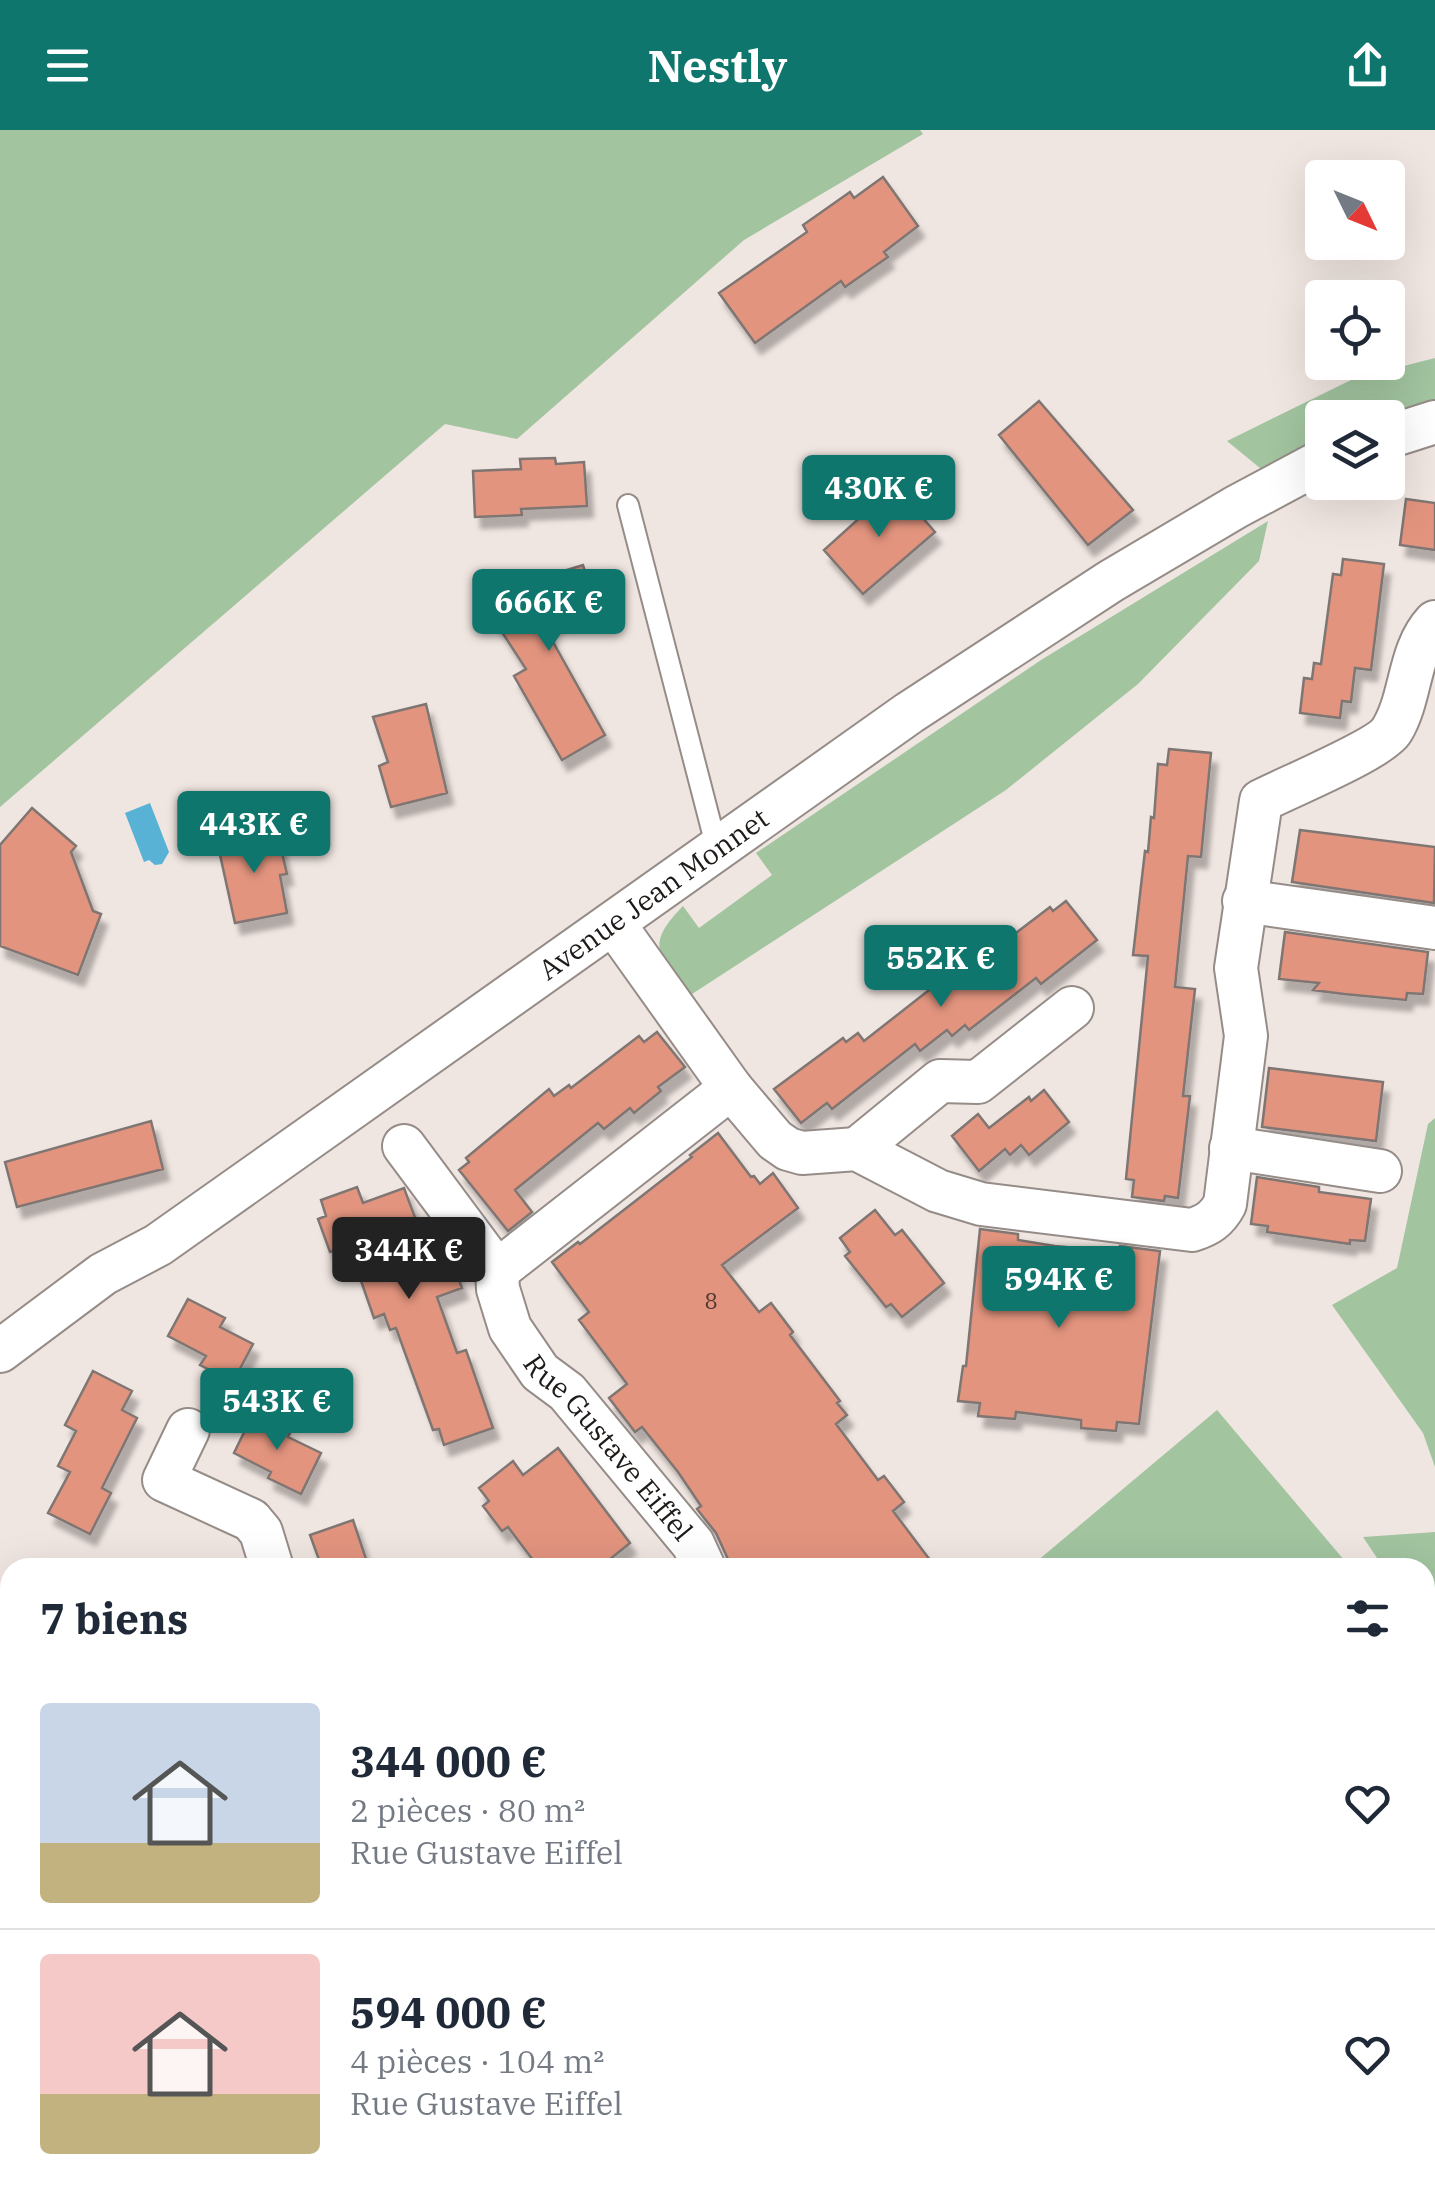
<!DOCTYPE html>
<html lang="fr">
<head>
<meta charset="utf-8">
<style>
	:root { --surface:#fff; --page:#f6f6f7; --text:#1f2937; --muted:#747a83; --line:#e0e1e3; --accent:#0f766e }
	body { margin:0; font-family:"IBM Plex Serif",serif; background:var(--page); color:var(--text); height:100vh; display:flex; flex-direction:column; font-size:38px; white-space:nowrap }
	* { box-sizing:border-box; margin:0 }
	p { font-size:32px; color:var(--muted) }
	.icon { flex:none; width:55px; height:55px; fill:none; stroke:currentColor; stroke-width:2; stroke-linecap:round; stroke-linejoin:round }
	.map { position:relative; flex:1; overflow:hidden }
	.panel { position:absolute; left:0px; top:1428px; width:1435px; height:642px; display:flex; flex-direction:column; background:var(--surface); border-radius:30px 30px 0 0; box-shadow:0 10px 40px #0002 }
	.panel>* { flex:none }
	.needle { width:65px; rotate:133deg }
	.buttons { position:absolute; left:1305px; top:30px; display:grid; gap:20px }
	.buttons a { display:grid; place-items:center; width:100px; height:100px; border-radius:10px; background:var(--surface); box-shadow:0 10px 40px #0002; font-size:50px }
	.price { position:absolute; translate:-50% -85px; padding:0 22px; border-radius:10px; background:var(--accent); color:#fff; font-size:32px; line-height:65px; filter:drop-shadow(0 2px 5px #0008) }
	.price::after { content:''; position:absolute; left:50%; top:60px; width:30px; height:22px; margin-left:-15px; background:inherit; clip-path:polygon(0 0,100% 0,50% 100%) }
	.price.on { background:#222; color:#fff }
	ul { padding:0; list-style:none }
	li { display:flex; align-items:center; gap:30px; height:250px; padding:0 40px }
	li+li { border-top:2px solid var(--line) }
	li span { display:grid; place-items:center; flex:none; width:280px; height:200px; border-radius:10px; color:#555 }
	li>.icon { margin-inline-start:auto }
	span .icon { width:120px; height:120px; fill:#fffc; stroke-width:1 }
	li b { font-size:42px }
	h2 { display:flex; justify-content:space-between; align-items:center; height:120px; padding:0 40px; font-size:42px }
	header { display:flex; justify-content:space-between; align-items:center; height:130px; padding:0 40px; background:var(--accent); color:#fff; font-size:45px; font-weight:700 }
	.map>svg:first-child { display:block }
</style>
</head>
<body>
<header><svg class="icon" aria-label="menu" viewBox="0 0 24 24"><path d="M4 6h16M4 12h16M4 18h16"/></svg>Nestly<svg class="icon" aria-label="share" viewBox="0 0 24 24"><path d="M12 15V3M7 8l5-5 5 5M5 13v7h14v-7"/></svg></header>
<div class="map">
<svg width="1435" height="2068" viewBox="0 0 1435 2068">
	<defs>
		<filter id="shadow"><feDropShadow dx="6" dy="11" stdDeviation="2.5" flood-color="#0004"/></filter>
	</defs>
	<rect width="100%" height="100%" fill="#f0e6e1"/>
	<path fill="#eddacb" d="M381,2060h594l7,8h-597z"/>
	<path fill="#a2c49f" d="M0,0h920l3,4 -179,106 -227,199 -72,-15 -445,383z
		M1435,228v43l-47,20v-3h-66v31l-56,24 -39,-32 126,-62z
		M1268,391l-9,40 -121,123 -132,106 -317,206c-29,-41 -46,-49 -6,-90l16,22 73,-53 -16,-22 285,-193z
		M1435,988v349l-12,-34 -91,-128 65,-37 31,-144z
		M1217,1280l133,157h-320z
		M1435,1402v114l-10,-15v-63l-42,-1 -20,-30z
		M12,2060h105l-6,8h-111v-3z"/>
	<path fill="#57b2d5" d="M150,673l19,49 -7,12 -7,1 -6,-5 -5,2 -19,-49z"/>
	<path fill="#e2947e" stroke="#7f7673" stroke-width="2.5" filter="url(#shadow)" d="M883,47l35,49 -34,26 4,5 -43,30 -4,-6 -86,62 -36,-50 88,-61 -4,-7 47,-33 4,6z
		M1039,271l94,109 -45,35 -89,-110z
		M555,328l1,6 28,-2 3,44 -66,3 1,6 -47,2 -2,-46 48,-2 -1,-10z
		M895,356l40,46 -72,62 -39,-44z
		M1406,369l29,4v47l-35,-5z
		M1343,429l41,5 -13,106 -16,-2 -4,34 -9,-1 -2,17 -40,-5 4,-35 8,1 2,-16 7,1 12,-90 8,1z
		M583,435l13,42 -53,17 62,111 -43,25 -48,-84 12,-7 -41,-63 48,-31 1,5z
		M426,574l21,89 -56,14 -12,-41 9,-4 -15,-45z
		M1169,619l42,4 -10,104 -13,-1 -13,131 20,2 -12,107h7l-12,102 -13,-2 -1,5 -32,-4 2,-17 -8,-1 22,-223 -15,-1 12,-104 3,1 3,-35 3,1 4,-54 9,1z
		M32,678l44,38 -5,6 22,59 8,3 -23,61 -78,-29v-101z
		M1300,700l135,17 -1,56 -142,-21z
		M277,701l10,43 -7,1 7,38 -52,10 -18,-82z
		M1066,771l31,39 -56,44 -5,-6 -67,52 -4,-5 -13,11 -5,-6 -27,21 -5,-7 -83,65 -5,-6 -26,20 -27,-34 69,-51 3,4 12,-9 6,8 97,-76 5,6 84,-64 3,4z
		M1285,802l143,20 -5,42 -16,-1 -1,7 -62,-6 -31,-4 6,-7 -40,-4z
		M657,902l28,35 -27,20 3,4 -27,22 -4,-5 -26,21 -6,-6 -83,67 17,22 -24,19 -49,-61 10,-8 -3,-4 83,-69 5,7 15,-11 2,3 68,-52 5,6z
		M1269,938l114,14 -7,59 -114,-14z
		M1044,960l25,32 -40,33 -8,-10 -11,10 -5,-6 -26,22 -27,-35 26,-22 11,14 40,-31 2,4z
		M151,991l12,48 -146,38 -12,-45z
		M718,1003l33,44 3,-1 6,8 13,-11 25,35 -76,57 37,47 12,-9 22,29 -3,3 50,66 -3,2 10,12 -11,9 42,56 6,-4 20,26 -11,9 43,57h-204l-16,-35 -19,-24 4,-3 -23,-34 -36,-45 -7,5 -26,-34 18,-14 -48,-64 10,-8 -37,-50 26,-20 2,2 112,-87 -2,-2z
		M1257,1047l62,10v5l52,7 -6,42 -15,-1v4l-83,-12 1,-6 -17,-2z
		M357,1057l6,16 41,-15 28,75 18,-6 12,31 -25,9 20,56 9,-3 27,78 -49,17 -5,-16 -6,1 -37,-102 -6,2 -6,-16 -10,4 -22,-63 -10,4 -4,-10 -8,3 -12,-33 8,-3 -5,-16z
		M875,1080l20,25 7,-5 42,53 -42,34 -11,-13 -5,3 -41,-51 5,-4 -10,-14z
		M980,1099l38,5v6l37,6 65,6v-6l40,5 -21,173 -22,-2 -1,9 -35,-3v-8l-65,-8 -1,7 -37,-3 2,-13 -22,-2 5,-35h3z
		M188,1169l37,19 -5,9 33,17 -20,38 -33,-17 6,-9 -38,-20z
		M93,1241l39,20 -10,19 15,8 -35,70 9,5 -21,41 -42,-21 22,-41 -12,-6 18,-35 -11,-6z
		M254,1282l37,19 -3,6 33,16 -20,41 -33,-16 3,-6 -37,-19z
		M558,1318l72,95 -31,25h-60l-31,-41 -6,4 -19,-25 6,-5 -10,-13 34,-27 10,14z
		M353,1390l16,48h-47l-12,-33z"/>
	<g fill="none" stroke-linecap="round" stroke-linejoin="round">
		<g stroke="#958c88" stroke-width="24">
			<path id="service" d="M628,375l89,344"/>
		</g>
		<g stroke="#958c88" stroke-width="46">
			<g id="minor">
				<path d="M1388,307l47,-15"/>
				<path d="M1244,771l191,27"/>
				<path d="M614,794l117,164 44,52 13,9 14,4 55,-4 81,42 43,13 211,26c16,-5 25,-11 33,-26l21,-168 -10,-68 25,-167c25,-13 120,-52 131,-71 20,-33 16,-79 43,-108"/>
				<path id="s1" d="M404,1016l93,125 1,18 12,39 30,44 27,20 126,152 11,24"/>
				<path d="M1231,1018l149,23"/>
				<path d="M857,1019l83,-68 38,1 94,-74"/>
				<path d="M497,1141l234,-183"/>
				<path id="s2" d="M0,1221l103,-77 55,-29 109,-77 642,-455 202,-132 125,-74 86,-46"/>
				<path d="M188,1300l-24,50 87,40 10,12 11,36"/>
				<path d="M0,1546l10,6"/>
				<path d="M0,2000l10,-4"/>
			</g>
		</g>
		<use href="#service" stroke="#fff" stroke-width="20"/>
		<use href="#minor" stroke="#fff" stroke-width="42"/>
	</g>
	<g text-anchor="middle" stroke-width="9" stroke-linejoin="round" paint-order="stroke">
		<g font-size="22" fill="#4e3832">
			<text x="711" y="1179">8</text>
		</g>
		<g font-size="28" fill="#1d1a18" stroke="#f0e6e1">
			<text dy="10" stroke="none"><textPath href="#s2" startOffset="798">Avenue Jean Monnet</textPath></text>
			<text dy="10" stroke="none"><textPath href="#s1" startOffset="370">Rue Gustave Eiffel</textPath></text>
		</g>
	</g>
</svg>
<div class="buttons">
<a><svg class="needle" viewBox="-14 -14 28 28"><path d="M0-13l5 13h-10z" fill="#e53935"/><path d="M0 13l5-13h-10z" fill="#747a83"/></svg></a>
<a><svg class="icon" aria-label="locate" viewBox="0 0 24 24"><circle cx="12" cy="12" r="6"/><path d="M12 2v4M12 18v4M2 12h4M18 12h4"/></svg></a>
<a><svg class="icon" aria-label="layers" viewBox="0 0 24 24"><path d="M12 4l9 5-9 5-9-5zM3 14l9 5 9-5"/></svg></a>
</div>
<b class="price" style="left:879px;top:410px">430K €</b>
<b class="price" style="left:549px;top:524px">666K €</b>
<b class="price" style="left:254px;top:746px">443K €</b>
<b class="price" style="left:941px;top:880px">552K €</b>
<b class="price on" style="left:409px;top:1172px">344K €</b>
<b class="price" style="left:1059px;top:1201px">594K €</b>
<b class="price" style="left:277px;top:1323px">543K €</b>
<section class="panel">
<h2>7 biens<svg class="icon" aria-label="filters" viewBox="0 0 24 24"><path d="M4 7h16M4 17h16"/><circle cx="9" cy="7" r="2"/><circle cx="15" cy="17" r="2"/></svg></h2>
<ul>
<li><span style="background:linear-gradient(#c9d6e8 70%,#c2b280 0)"><svg class="icon" aria-label="home" viewBox="0 0 24 24"><path d="M3 11l9-7 9 7M6 9v11h12V9"/></svg></span><div><b>344 000 €</b><p>2 pièces · 80 m²</p><p>Rue Gustave Eiffel</p></div><svg class="icon" aria-label="heart" viewBox="0 0 24 24"><path d="M12 20l-8-8c-3-5 5-10 8-4 3-6 11-1 8 4z"/></svg></li>
<li><span style="background:linear-gradient(#f6c9c9 70%,#c2b280 0)"><svg class="icon" aria-label="home" viewBox="0 0 24 24"><path d="M3 11l9-7 9 7M6 9v11h12V9"/></svg></span><div><b>594 000 €</b><p>4 pièces · 104 m²</p><p>Rue Gustave Eiffel</p></div><svg class="icon" aria-label="heart" viewBox="0 0 24 24"><path d="M12 20l-8-8c-3-5 5-10 8-4 3-6 11-1 8 4z"/></svg></li>
</ul>
</section>
</div>
</body>
</html>
